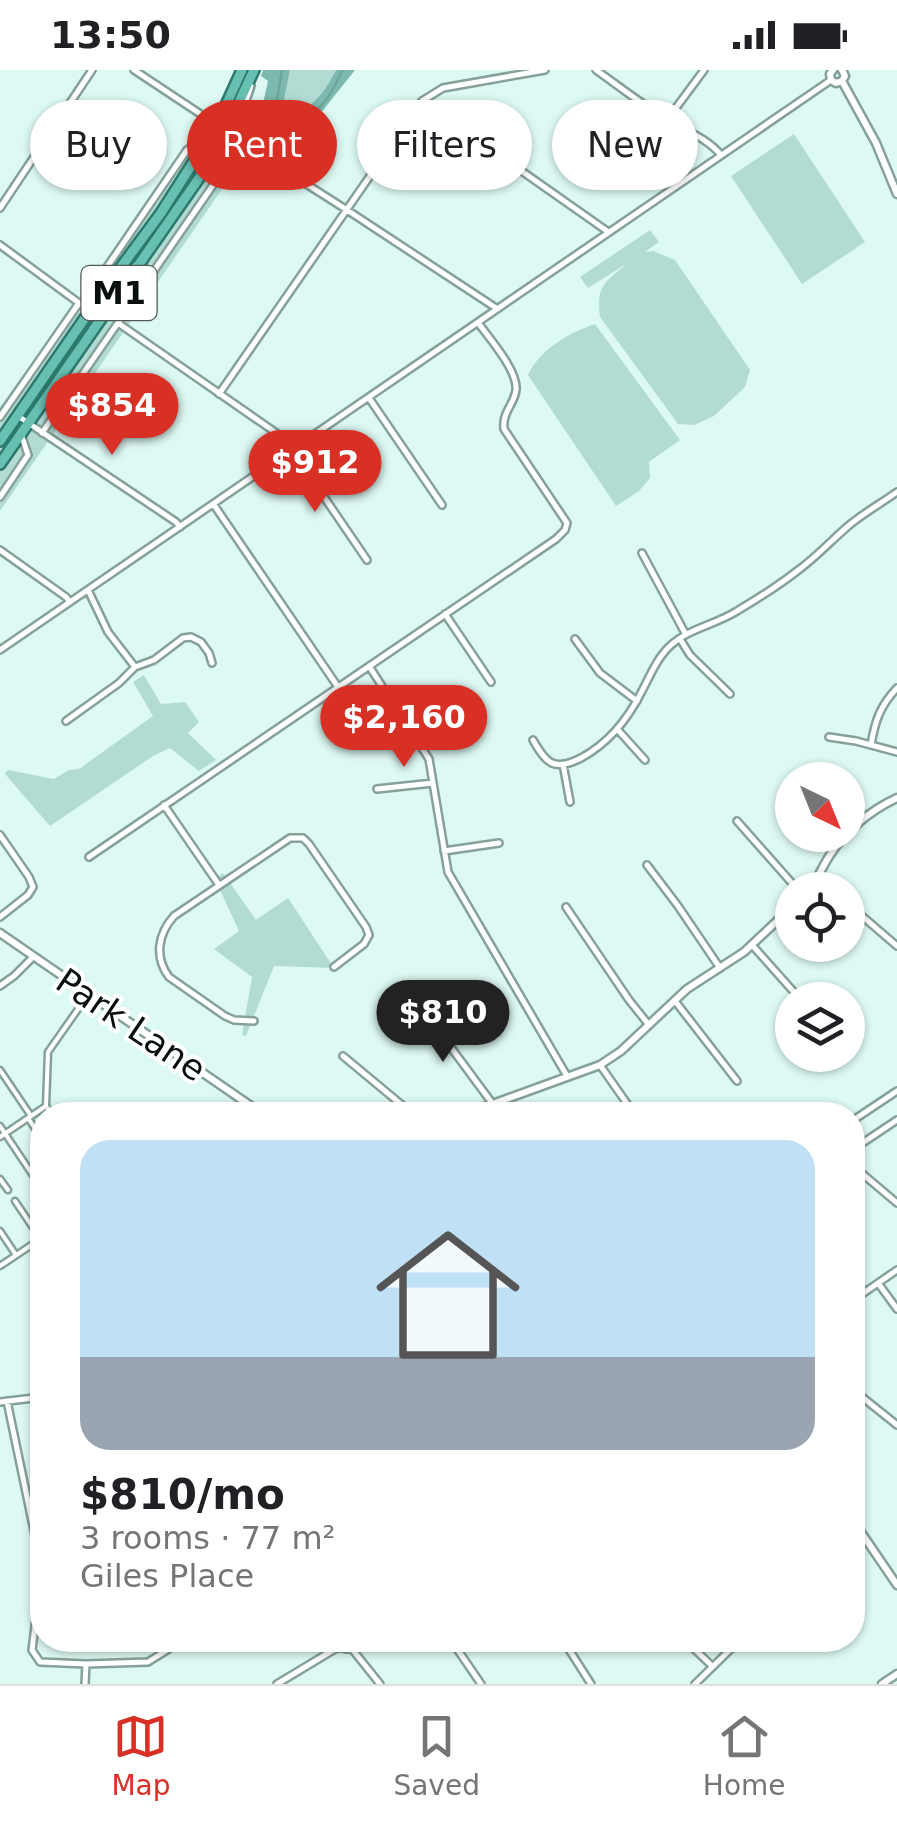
<!DOCTYPE html>
<html lang="en">
<head>
<meta charset="utf-8">
<style>
	:root { --surface:#fff; --page:#f2f2f2; --text:#202124; --muted:#757577; --line:#e0e0e0; --accent:#d93025 }
	body { margin:0; font-family:"DejaVu Sans",sans-serif; background:var(--page); color:var(--text); height:100vh; display:flex; flex-direction:column; font-size:38px; white-space:nowrap }
	* { box-sizing:border-box; margin:0 }
	p { font-size:32px; color:var(--muted) }
	.icon { flex:none; width:55px; height:55px; fill:none; stroke:currentColor; stroke-width:2; stroke-linecap:round; stroke-linejoin:round }
	.map { position:relative; flex:1; overflow:hidden }
	.details { position:absolute; left:30px; top:1032px; width:835px; height:550px; display:flex; flex-direction:column; background:var(--surface); border-radius:40px; box-shadow:0 2px 8px #0004 }
	.details>* { flex:none }
	.guide { position:absolute; left:30px; top:30px; width:838px; height:90px; display:flex; gap:20px }
	.needle { width:65px; rotate:137deg }
	.tools { position:absolute; left:775px; top:692px; display:grid; gap:20px }
	.tools a { display:grid; place-items:center; width:90px; height:90px; border-radius:50%; background:var(--surface); box-shadow:0 2px 8px #0004; font-size:50px }
	.price { position:absolute; translate:-50% -85px; padding:0 22px; border-radius:35px; background:var(--accent); color:#fff; font-size:32px; line-height:65px; filter:drop-shadow(0 2px 5px #0008) }
	.price::after { content:''; position:absolute; left:50%; top:60px; width:30px; height:22px; margin-left:-15px; background:inherit; clip-path:polygon(0 0,100% 0,50% 100%) }
	.price.on { background:#222; color:#fff }
	ul { padding:0; list-style:none }
	li { display:grid; align-content:center; gap:20px; height:530px; padding:0 50px }
	li+li { border-top:2px solid var(--line) }
	li span { display:grid; place-items:center; height:310px; border-radius:30px; color:#555 }
	li>.icon { margin-inline-start:auto }
	span .icon { width:180px; height:180px; fill:#fffc; stroke-width:1 }
	li b { font-size:42px }
	.pill { padding:0 35px; border-radius:45px; background:var(--surface); box-shadow:0 2px 8px #0004; font-size:35px; line-height:90px }
	.pill.on { background:var(--accent); color:#fff }
	.status { display:flex; justify-content:space-between; align-items:center; height:70px; padding:0 50px; background:var(--surface); direction:ltr }
	.status svg { height:28px; fill:currentColor }
	.tabs { display:flex; justify-content:space-around; align-items:center; height:140px; border-top:2px solid var(--line); background:var(--surface); font-size:28px; color:var(--muted) }
	.tabs a { display:grid; justify-items:center; gap:5px }
	.tabs .on { color:var(--accent) }
	.map>svg:first-child { display:block }
</style>
</head>
<body>
<div class="status"><b>13:50</b><svg viewBox="0 0 49 12"><path d="M0 12V9h3v3zM5 12V6h3v6zM10 12V3h3v9zM15 12V0h3v12zM26 1h20v11H26zM47 4h2v5h-2z"/></svg></div>
<div class="map">
<svg width="897" height="1614" viewBox="0 0 897 1614">
	<rect width="100%" height="100%" fill="#ddf9f3"/>
	<path fill="#b2dcd3" d="M290,0h46c-10,19 -24,44 -48,39l-4,-9z
		M209,40l44,39 -13,14 -240,348v-104l138,-191z
		M794,64l71,108 -63,42 -71,-108z
		M650,160l9,12 -14,10 8,-1 22,9 75,110 -5,17 -31,29 -20,9 -16,-1 -78,-107c-4,-32 5,-34 26,-53l-38,24 -8,-11z
		M595,254l85,116 -31,22 1,16 -11,13 -23,15 -88,-131c12,-26 41,-42 67,-51z
		M144,605l17,29 24,-2 14,20 -11,11 28,27 -17,11 -29,-23 -17,8 -103,70 -45,-52 3,-4 46,9 15,-9 10,-1 74,-53 -20,-34z
		M223,803l33,47 32,-22 46,70 -60,-2 -28,70 -4,-1 10,-58 -38,-28 25,-18 -24,-52z"/>
	<path fill="#7db9ae" d="M263,0h27l-6,30 4,9c24,5 38,-20 48,-39h19l-47,59c-19,9 -35,4 -48,-12l8,-36 -7,-5z"/>
	<g fill="none" stroke-linecap="round" stroke-linejoin="round">
		<path stroke="#6aa69b" stroke-width="2.5" d="M282,0l-6,36 8,12c39,-1 42,-17 59,-48"/>
		<g stroke="#86a19b" stroke-width="9">
			<path id="pedestrian" d="M0,1000l31,46
				M46,1036l6,9
				M28,1048l14,21
				M0,1056l42,63
				M0,1067l46,-31 2,-54 40,-57
				M0,1109l8,11
				M15,1131l25,37
				M0,1161l16,24
				M0,1196l42,-28"/>
		</g>
		<g stroke="#86a19b" stroke-width="10">
			<path id="minor" d="M134,0l83,55
				M596,0c24,17 47,35 72,50 18,11 39,18 53,35
				M251,16l-11,32 -1,18 17,16 91,58 149,98
				M422,31l185,130
				M667,50l37,-50
				M220,102l3,-29
				M0,138l92,-138
				M0,175l79,58 24,13
				M136,195l-20,23 -9,-2 -4,-9 4,-10 80,-117 9,-6 6,-1
				M98,244l18,-26
				M118,253l167,116 9,9
				M219,324l203,-293 21,-13 102,-18
				M369,328l73,107
				M18,346l158,106 4,5
				M0,347l79,-114
				M42,363l178,-258 15,-19 9,-6 9,2
				M292,380l75,110
				M0,427l28,-42 -6,-18
				M214,435l124,182
				M0,480l66,47 4,5
				M642,483l43,80
				M88,520l20,42 27,35
				M445,544l46,68
				M575,569l25,34 37,28
				M680,569l10,16 40,39
				M0,580l831,-570
				M369,596l60,93 19,113 119,204
				M66,651l53,-38 16,-16 19,-7 29,-22 8,-1 10,5 8,11 3,10
				M618,660l27,30
				M829,667l27,4 41,11
				M533,670c13,23 21,32 48,18 28,-15 47,-39 61,-67 8,-15 15,-33 28,-45 19,-18 45,-21 67,-35 22,-13 44,-27 64,-43 16,-12 30,-27 46,-41 15,-13 33,-23 50,-35
				M871,675c4,-24 9,-39 26,-57
				M563,694l7,38
				M377,719l56,-6
				M164,735l55,80
				M737,751l61,69
				M0,765l29,42 4,10 -5,8 -28,22
				M444,781l55,-8
				M89,787l467,-318 9,-9 2,-7 -63,-94c-2,-17 10,-24 12,-39 2,-19 -26,-51 -37,-66
				M647,795l31,41 42,62
				M818,809l13,11
				M848,834l49,42
				M566,837l63,93 20,25
				M752,875l49,55
				M0,916l14,-10 19,-19
				M675,931l62,80
				M421,937l71,96
				M254,951l-20,-1 -9,-4 -56,-39c-15,-20 -11,-43 5,-61l116,-78h13l6,6 57,83 3,8 -5,9 -30,23
				M343,986l71,59
				M600,995l35,50
				M488,1035l3,10
				M852,1051l45,-30
				M852,1080l45,-30
				M852,1095l45,38
				M878,1213l19,26
				M852,1231l45,-31
				M852,1319l45,36
				M42,1327c-3,-25 -10,-52 0,-77
				M7,1331l35,168
				M0,1332l42,-5
				M42,1500l-10,80 8,12 46,2 62,-2 35,-22
				M343,1570l-1,4 3,5h7l28,35
				M451,1570l30,44
				M563,1570l28,44
				M685,1570l27,26
				M85,1614l1,-20
				M277,1614l58,-35 8,-2
				M695,1614l45,-44"/>
		</g>
		<g stroke="#86a19b" stroke-width="11">
			<path id="tertiary" d="M833,0l-3,4 1,6 5,3 6,-2
				M842,0l3,6 -3,5 34,62 21,51
				M809,820c9,-11 13,-23 21,-35 15,-24 41,-45 67,-57
				M0,863l264,182
				M462,1045l138,-50 21,-14 66,-62 57,-37 48,-45
				M852,1449l45,66
				M882,1614l15,-10"/>
		</g>
		<g stroke="#2e796d" stroke-width="14">
			<path id="trunk" d="M0,371l107,-155 54,-73 56,-88 25,-55
				M0,394l213,-306 41,-88"/>
		</g>
		<use href="#pedestrian" stroke="#fff" stroke-width="4"/>
		<use href="#minor" stroke="#fff" stroke-width="5"/>
		<use href="#tertiary" stroke="#fff" stroke-width="6"/>
		<use href="#trunk" stroke="#68c0b3" stroke-width="9"/>
	</g>
	<g text-anchor="middle" stroke-width="8" stroke-linejoin="round" paint-order="stroke">
		<rect fill="#fff" stroke="#515857" stroke-width="2.5" x="81.5" y="196" width="75" height="54" rx="8"/>
		<g font-size="32" font-weight="bold" fill="#07100f">
			<text x="119" y="234">M1</text>
		</g>
		<g font-size="35" fill="#07100f" stroke="#fff">
			<text transform="translate(131 955) rotate(34)" y="12">Park Lane</text>
		</g>
	</g>
</svg>
<div class="tools">
<a><svg class="needle" viewBox="-14 -14 28 28"><path d="M0-13l5 13h-10z" fill="#e53935"/><path d="M0 13l5-13h-10z" fill="#757577"/></svg></a>
<a><svg class="icon" aria-label="locate" viewBox="0 0 24 24"><circle cx="12" cy="12" r="6"/><path d="M12 2v4M12 18v4M2 12h4M18 12h4"/></svg></a>
<a><svg class="icon" aria-label="layers" viewBox="0 0 24 24"><path d="M12 4l9 5-9 5-9-5zM3 14l9 5 9-5"/></svg></a>
</div>
<b class="price" style="left:112px;top:388px">$854</b>
<b class="price" style="left:315px;top:445px">$912</b>
<b class="price" style="left:404px;top:700px">$2,160</b>
<b class="price on" style="left:443px;top:995px">$810</b>
<div class="guide">
<a class="pill">Buy</a>
<a class="pill on">Rent</a>
<a class="pill">Filters</a>
<a class="pill">New</a>
</div>
<section class="details">
<ul>
<li><span style="background:linear-gradient(#bfe0f5 70%,#9aa5b1 0)"><svg class="icon" aria-label="home" viewBox="0 0 24 24"><path d="M3 11l9-7 9 7M6 9v11h12V9"/></svg></span><div><b>$810/mo</b><p>3 rooms · 77 m²</p><p>Giles Place</p></div></li>
</ul>
</section>
</div>
<nav class="tabs">
<a class="on"><svg class="icon" aria-label="map" viewBox="0 0 24 24"><path d="M3 6l6-2 6 2 6-2v14l-6 2-6-2-6 2zM9 4v14M15 6v14"/></svg>Map</a>
<a><svg class="icon" aria-label="saved" viewBox="0 0 24 24"><path d="M7 4h10v16l-5-4-5 4z"/></svg>Saved</a>
<a><svg class="icon" aria-label="home" viewBox="0 0 24 24"><path d="M3 11l9-7 9 7M6 9v11h12V9"/></svg>Home</a>
</nav>
</body>
</html>
